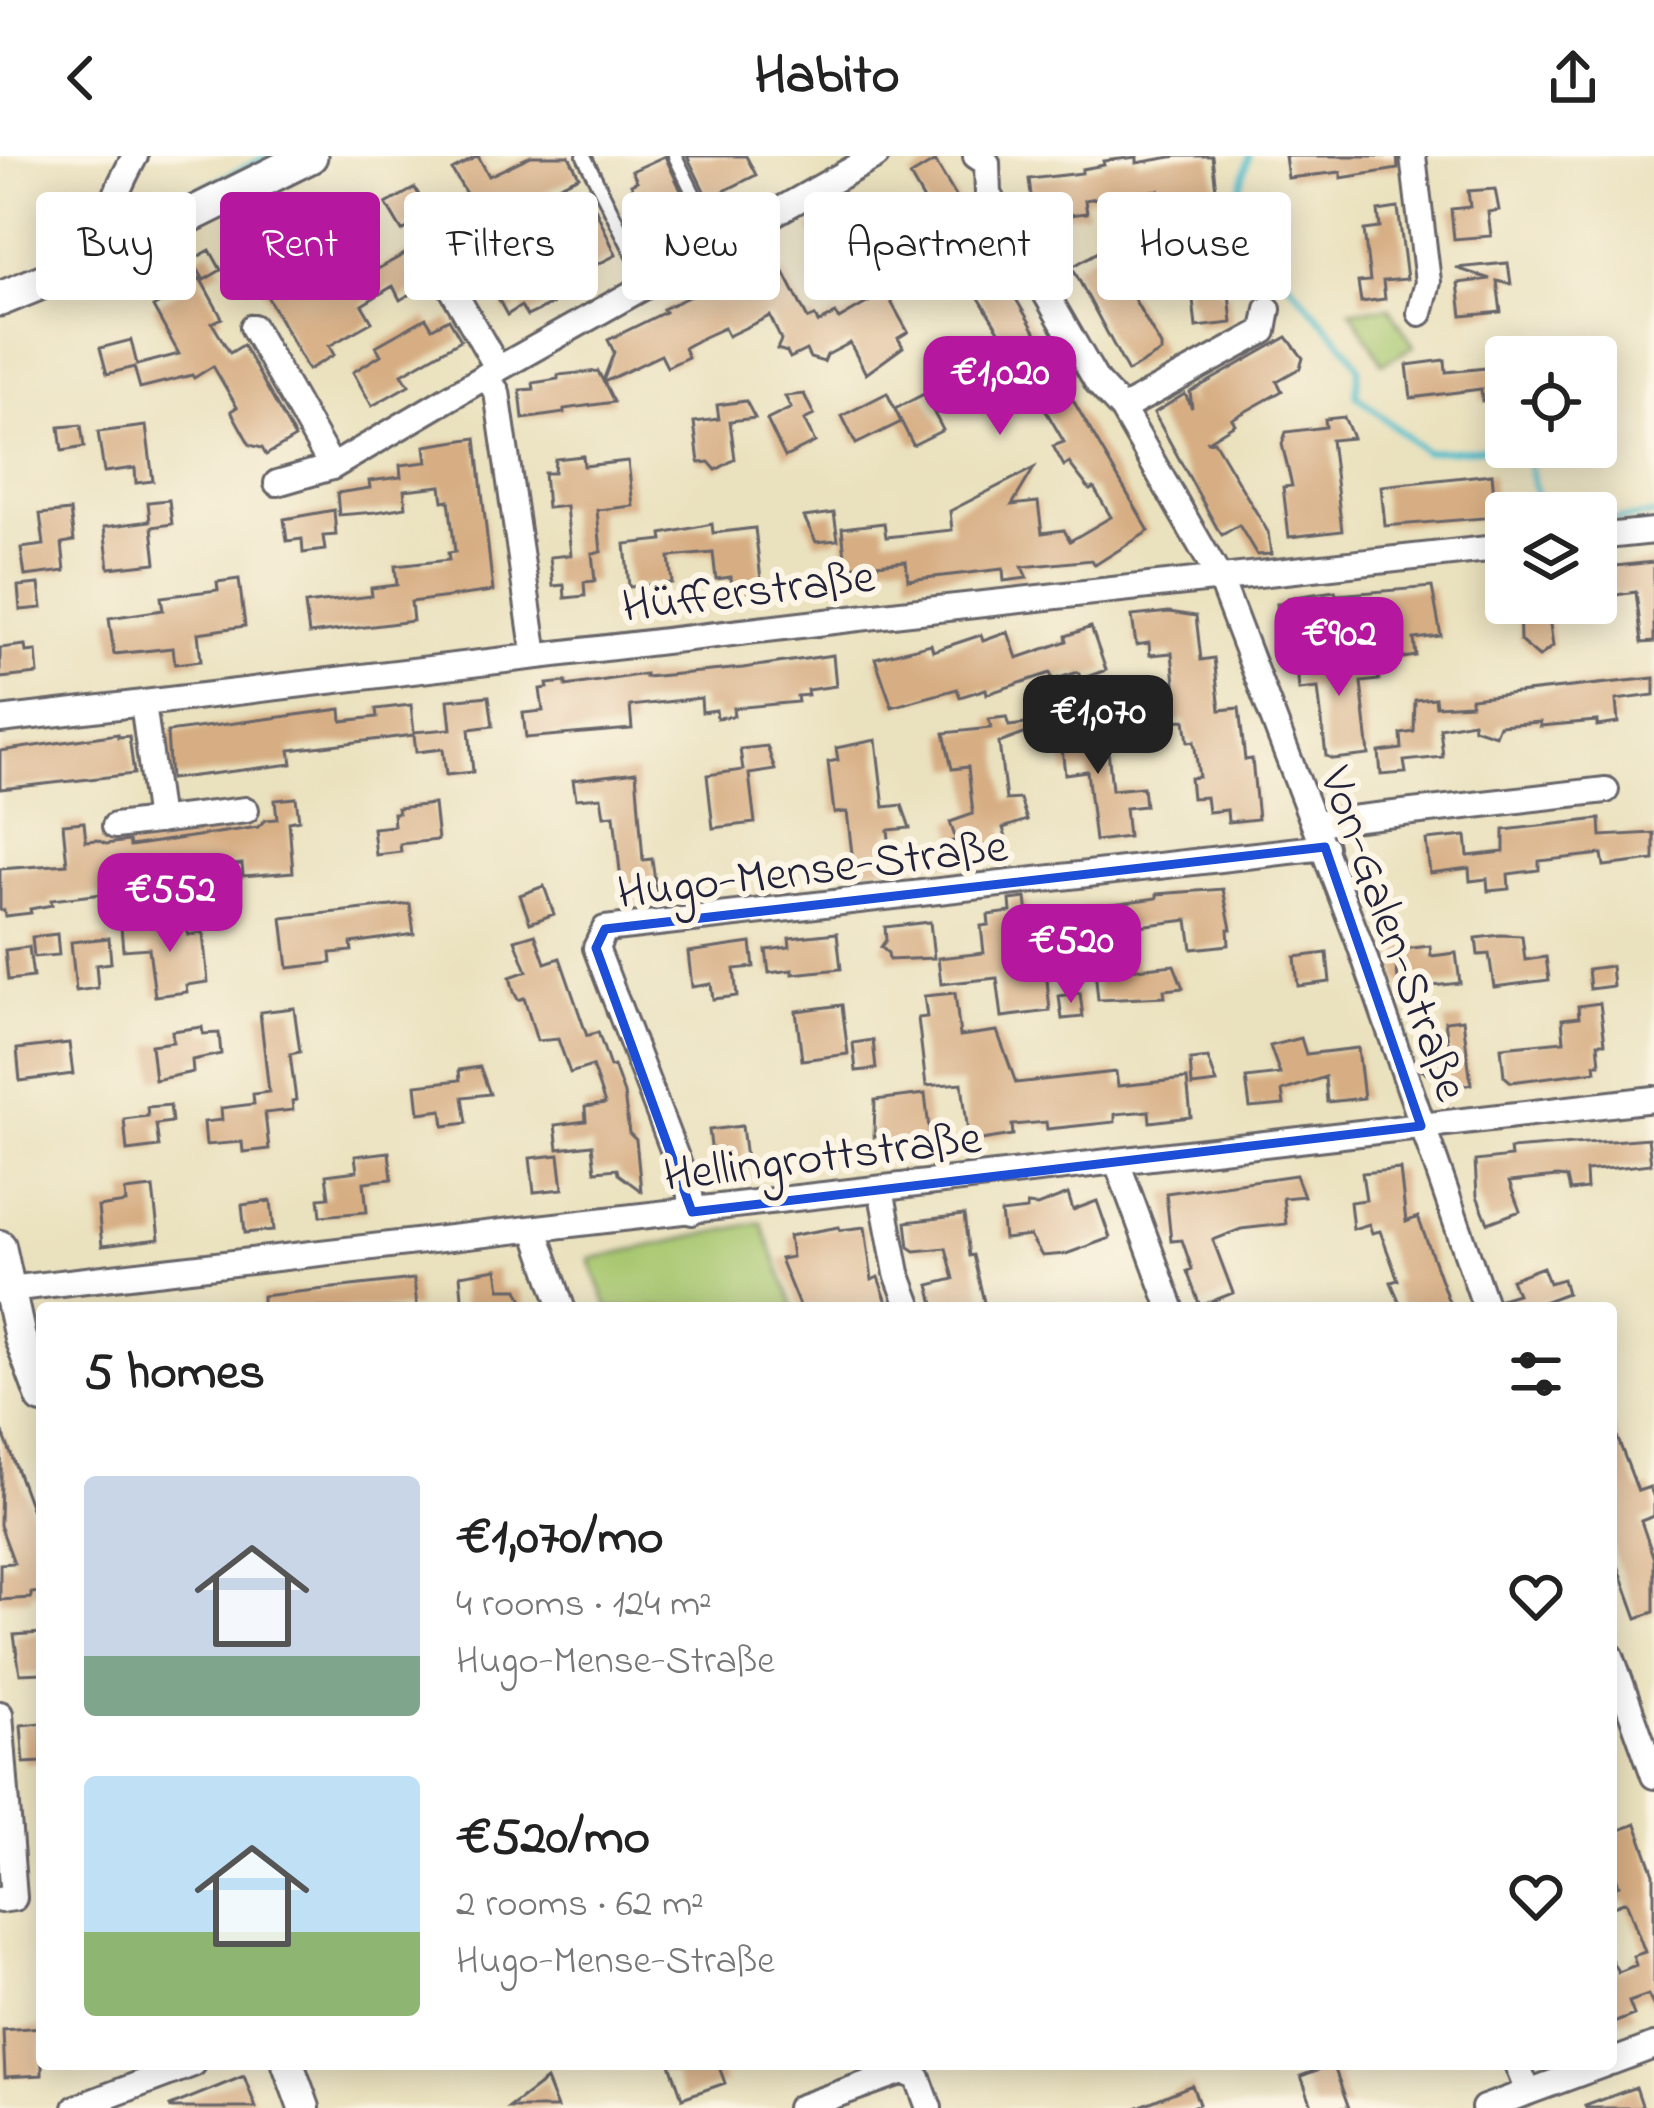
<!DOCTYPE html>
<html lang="en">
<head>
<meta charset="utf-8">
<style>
	:root { --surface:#fff; --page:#f6f6f6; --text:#222; --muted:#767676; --accent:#b5179e }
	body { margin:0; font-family:"Indie Flower",sans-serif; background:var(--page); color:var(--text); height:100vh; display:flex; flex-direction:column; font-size:45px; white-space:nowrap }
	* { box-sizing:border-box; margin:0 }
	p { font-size:39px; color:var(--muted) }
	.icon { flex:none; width:66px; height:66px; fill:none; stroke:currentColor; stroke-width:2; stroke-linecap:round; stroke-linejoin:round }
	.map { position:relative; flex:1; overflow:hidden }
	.details { position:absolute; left:36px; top:1146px; width:1581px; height:768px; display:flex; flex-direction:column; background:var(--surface); border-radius:12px; box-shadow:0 6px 30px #0003 }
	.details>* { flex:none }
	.hud { position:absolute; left:36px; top:36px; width:1584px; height:108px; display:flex; gap:24px }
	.fabs { position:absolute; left:1485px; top:180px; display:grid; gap:24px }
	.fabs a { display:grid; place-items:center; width:132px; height:132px; border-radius:12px; background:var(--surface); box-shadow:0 6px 30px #0003; font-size:60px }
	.price { position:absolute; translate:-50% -102px; padding:0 27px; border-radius:24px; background:var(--accent); color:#fff; font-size:39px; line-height:78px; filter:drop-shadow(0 3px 6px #0008) }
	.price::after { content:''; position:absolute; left:50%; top:72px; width:36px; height:27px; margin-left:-18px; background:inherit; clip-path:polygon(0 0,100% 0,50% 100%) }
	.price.on { background:#222; color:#fff }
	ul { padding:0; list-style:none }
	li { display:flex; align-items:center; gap:36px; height:300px; padding:0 48px }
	li span { display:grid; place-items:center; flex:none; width:336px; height:240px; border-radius:12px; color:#555 }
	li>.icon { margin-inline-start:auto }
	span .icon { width:144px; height:144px; fill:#fffc; stroke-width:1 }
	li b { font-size:51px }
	h2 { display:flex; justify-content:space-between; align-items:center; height:144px; padding:0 48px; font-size:51px }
	.tag { padding:0 42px; border-radius:12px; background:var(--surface); box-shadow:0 6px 30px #0003; font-size:42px; line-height:108px }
	.tag.on { background:var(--accent); color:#fff }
	header { display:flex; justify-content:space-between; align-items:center; height:156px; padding:0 48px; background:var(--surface); font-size:54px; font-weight:700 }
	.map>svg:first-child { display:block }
</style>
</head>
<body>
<header><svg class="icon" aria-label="back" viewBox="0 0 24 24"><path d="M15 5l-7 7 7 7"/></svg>Habito<svg class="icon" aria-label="share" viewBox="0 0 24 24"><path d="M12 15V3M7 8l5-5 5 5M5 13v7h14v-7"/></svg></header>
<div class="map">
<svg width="1654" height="1952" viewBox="0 0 1654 1952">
	<rect width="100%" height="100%" fill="#fcf5e5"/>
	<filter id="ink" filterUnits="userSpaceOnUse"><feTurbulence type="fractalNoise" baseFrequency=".00833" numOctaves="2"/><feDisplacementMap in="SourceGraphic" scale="24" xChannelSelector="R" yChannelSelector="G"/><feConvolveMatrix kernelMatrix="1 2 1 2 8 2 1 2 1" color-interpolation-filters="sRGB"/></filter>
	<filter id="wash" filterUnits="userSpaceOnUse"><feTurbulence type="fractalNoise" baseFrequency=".004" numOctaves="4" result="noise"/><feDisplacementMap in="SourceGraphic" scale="48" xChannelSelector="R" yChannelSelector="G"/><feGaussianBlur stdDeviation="2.7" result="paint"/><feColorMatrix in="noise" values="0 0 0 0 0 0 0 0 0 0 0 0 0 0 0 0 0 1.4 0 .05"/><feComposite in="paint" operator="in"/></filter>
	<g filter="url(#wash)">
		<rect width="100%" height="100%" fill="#eae1be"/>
		<path fill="#a8c76f" stroke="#657455" stroke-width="3" d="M1389,151l25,39 -31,18 -33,-54z
			M761,1066l33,86h-186l-19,-49z"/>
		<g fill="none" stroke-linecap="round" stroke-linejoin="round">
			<path stroke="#52becc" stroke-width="6" d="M1249,0l-9,32 10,41 30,43 70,80 9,16 -3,27 69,57 84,-5
				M137,65l131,-65
				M1517,291l10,10 13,56
				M1596,366l58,-7"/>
		</g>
		<g id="blocks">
			<path fill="#d7ae84" d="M478,0l11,20 42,-20h38l10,20 -70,33 3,6 -25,14 -35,-59z
				M665,0l24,52 -9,11 5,10 -20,10 -5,-11 -6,4 -6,-8 -17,-40 6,-3 -5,-10z
				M687,0h59l10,19 -48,24z
				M1177,0h35l4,34 -34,4 -4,9 -17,2 -2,-15 -34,5 -7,8 -9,-7 -24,4 2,13 -53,6 -5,-40 53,-6v-4l22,-4 -1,-4 34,-4v6z
				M1285,0h112l1,13 -57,9v-6l-53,6z
				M935,5l108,184 -3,2 4,47 19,-11 86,148 -54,34 -3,-5 -70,7 5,11 -23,3 -1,-12 -95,11 -2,-19 -60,6 -4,-39 42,-5 2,14 66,-7 -2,-19 84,-43 -22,37 26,-3 4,31 22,-3 6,11 41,-24 -17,-29 -4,2 -21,-27 -5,3 -11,-20 11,-4 -36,-62 -10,1 -3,-24 -47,-77 -18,11 -40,-68 20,-12 -20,-35z
				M415,32l15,27 -28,16 -16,-27z
				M1495,33l4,21 -11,2 3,24 -37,3 -3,-30 19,-2 -2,-16z
				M850,49l13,23 9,-5 15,26 -19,11 -11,-20 -36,32 -7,-12v-7l7,-3 -13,-21z
				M595,52l21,47 -38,19 -12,-25 -21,37 9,17 -27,13 -6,-10 -14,9 -26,-48 -9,6 -15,-27 35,-20 23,41 52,-28 -6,-12z
				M1398,52l9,71 -24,2 2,18 -24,3 -3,-20 12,-1 -6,-51 16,-2 -2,-17z
				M1230,63l15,23 -25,3 -2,14 3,35 8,-1 3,30 -36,4 -3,-28h-5l-7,-65 32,-4 -1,-9z
				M348,67l28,47 34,-19 19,32 -29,17 -7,-14 -31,19 10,17 -43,24 5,9 -26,15 -56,-101 30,-17 7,13 37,-21 -3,-6z
				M1117,85l21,35 -13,7 36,63v6l-33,20 -56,-105z
				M210,94l11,20 -17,10 -12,-20z
				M765,103l9,18 10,-5 24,47 7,-3 3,7 18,-9 3,5 38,-22 -10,-18 17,-8 10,18 -8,4 22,39 -10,6 5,9 -37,27 -16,-31 -23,12 -3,7 -14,-4 -4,-8 -16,8 -3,-6 -10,-3 4,-9 -11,-24 -42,20 -4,-8 -20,9 -20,11 4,9 -21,10 -6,-12 -57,27 10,20 -50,7v4l-41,6 -3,-29 14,-1 -1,-6 25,-4v-4l40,-4 5,10 11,-29 -6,-12 57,-28 -2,-3 61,-29 8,-8z
				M1508,107l3,21 -14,-3 4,31 -39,4 -4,-33 32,-4 -34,-11z
				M200,122l22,40 -10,5 18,30 13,-8 52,93 -29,17 -4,-7 -12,-3 -19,-34 6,-4 -24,-41 -19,12 -2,-3 -52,13 -6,-21 -27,7 -7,-26 31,-8 6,25 42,-11 -26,-47z
				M426,162l6,10 17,-9 12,21 -59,34 7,11 -37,21 -19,-34 28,-17 -5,-9z
				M1287,181l16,21 -3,10 -23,13 5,10 -50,28 3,5 -29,18 8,-1 54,91 3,22 -14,1 -18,-30 -17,10 -5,-7 -63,-115 31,-19 7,14 -2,-16z
				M1445,204l1,12 60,-6v33l-24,2 -1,-12 -70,9 -4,-33z
				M887,237l14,29 -45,22 -14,-28z
				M804,238l10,21 -10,5 11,22 -30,15 -18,-37 24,-12 -6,-12z
				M924,238l19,36 -30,15 -18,-36z
				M746,245l9,17 -25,3 5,38 -19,11 -7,-8 -10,1 -5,-41 25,-3 -2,-14z
				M1344,261l9,21 -22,2 11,91 -53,6 -6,-50 9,-1 -10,-42 4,-12 40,-5 -1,-8z
				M81,269l3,22 -22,4 -3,-24z
				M146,270l7,55 -17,2 -1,-15 -31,4 -6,-40z
				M476,282l17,153 -82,11 2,19 -104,13 -4,-30 67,-8 -1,-8 26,-3 -2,-19 54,-6 -1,-7 7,-1 -6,-52 -6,1 -2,-15 -37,4 2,17 -30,5 -37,3 -2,-22 33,-5 -1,-7 32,-4 -1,-12 27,-3 -2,-16z
				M583,300l1,10 44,-5 5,45 -36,4 4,42 -9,1 3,28 -11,1 1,14 -20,2 -1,-13 -11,1 -3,-29 21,-2 -5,-49 -19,2 -3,-35h10l1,-14z
				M1492,318l4,43 -111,9 -4,-40z
				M169,344l3,24 -20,3 4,36 -47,5 -5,-41 46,-6 -2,-19z
				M334,354l2,25 -13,1 2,14 -22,3 -1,-14 -15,2 -3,-22z
				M70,355l4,30 -12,2 3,28 -40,5 -4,-28 23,-3 -4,-31z
				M834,357l4,27 -22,2 -12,-25z
				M712,368l1,9 42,-5 8,69 -29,3 -3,-23 -15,2 -3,-26 -44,4 3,26 -43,4 -4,-43 38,-4 -1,-6z
				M1654,406v80l-12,1 -6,-51 -40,6v-30z
				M239,423l6,47 -47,7 3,28 -26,3 -2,-16 -59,6 -5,-36 54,-8 -2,-13 57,-7 -1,-8z
				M39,428l3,24 -22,2 -2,-24z
				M1432,431l9,49 -27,3 2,17 -19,3 -4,-37 -27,3 -2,-12 -86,14 -2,-23h8l4,-6 47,-7 1,4z
				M1519,447h28l6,43 -14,11 -19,-16z
				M1169,456l27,4 5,44 13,-2 6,52 19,-2 6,52 7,-1 6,60 -30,3 -1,-12 -19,2 -2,-15 -14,1 -2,-20 9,-1 -5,-36 -6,1 -3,-22 -48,3 -2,-22 41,-8 -4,-40 -22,2 -1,-12 -13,2 -4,-29z
				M1091,471l15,43 -25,9 -3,-7 -25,8 -3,-7 -63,21 -1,-5 -26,8 -3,-8 -65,18 -17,-49 56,-14 2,7 48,-16 2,6 25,-9 9,26 50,-17 -1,-5z
				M25,489l1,7 10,-1 2,23 -38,4v-30z
				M1342,494l1,12 33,-3 3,21 -18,2 8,73 -36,4 -7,-3 -8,-68 -19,2 -3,-35z
				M833,499l3,31 -29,4 1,5 -11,1 1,6 -65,6 1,8 -17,2 -1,-8 -14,2 -1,-14 -71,8 2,23 -106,9 -3,-25 20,-2 -3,-22 8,-1 -1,-4 19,-2v4l79,-12v3l98,-9z
				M1654,522v17l-38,5 2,23 -21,3v-5l-57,5v-4l-41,3 -4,10 -21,-7 -1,-6 -33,6 3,29 -39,4 2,12 -25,2 -2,-23 23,-3 -1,-15 13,-2 1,-32 20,-2 1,8 35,-2v-6z
				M489,540l4,30 -24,3 4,43 -27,3 -3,-26 -27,3 -2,-17 -124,15 2,14 -122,15 -3,-47 174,-23 1,12 35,-4 -1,-8 35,-4 3,27 37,-3 -3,-29z
				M1006,561l3,9 25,-3 1,7 -36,13 7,57 14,-1 7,21 -24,8 6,19 -23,7 -2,-5 -45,16 -6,-17 23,-8 -6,-18 23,-8 -5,-47 -16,2 -8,-36 47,-5 -2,-9z
				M1105,562l7,72 31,-3 2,19 -20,2 3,29 -33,4 -8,-70 -22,3 -6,-51z
				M118,578v3l11,-1 5,38 -134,15v-38z
				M876,584l8,67 18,-2 8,23 -22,2 4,36 -38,4 -7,-58 -13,1 -6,-51 10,-2 -2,-12z
				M767,590l8,24 -26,4 6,49 -42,5 -6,-53 36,-5 -3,-21z
				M636,616l7,88 9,-1 5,37 -34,4 -9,-85 -10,1 -3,-19 -25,2 -3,-19z
				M296,642l3,22 -10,2 4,50 -50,4 -1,-12 -45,5 2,12 -11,4 -39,5 -1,-7 -37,4v6l-60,7 1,5 -22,4 1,4 -26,3 -1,-6h-4v-41l67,-5 -4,-40 21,-2 2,19 11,-1 9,4 23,-3 1,5 128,-19 7,-7 12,-1 -2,-19z
				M434,648l4,36 -38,4 1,8 -25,3 -3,-27 21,-2 -1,-13h5l-1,-5z
				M1600,663l1,17 53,-3v27l-50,6 -2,-12 -63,7v9l-31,4 1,15 -21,2 -1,-12 -17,2 -1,-13 -39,5 -4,-33 40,-4 2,20 36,-4v-22z
				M544,730l10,28 -24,9 -10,-28z
				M1223,733l8,40h-3l1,16 -37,4 -4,-29 -58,7 5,42 39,-4 9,23 -19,2 1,7 -67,3 -7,-73 -8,1 -2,-20 76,-10v-4z
				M1026,742l7,61 12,-1 5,53 -48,6 -5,-39 -56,6 -3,-26 46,-5 -3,-27 8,-1 -1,-10 23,-3 -1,-12z
				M410,748l4,30 -63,9 1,8 -21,2 1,10 -44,5 -6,-50z
				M187,766l1,13 15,-2 5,49 -22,3 1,7 -32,4 -6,-48 -26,2 -2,-23z
				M930,766l4,36 -45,2 -1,-7 -7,-6 5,-7 -1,-13z
				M837,777l4,36 -49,5v-4l-23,3 -3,-23 24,-3 -1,-9z
				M57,778l2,21 -25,2 -2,-20z
				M535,778l10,29 15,-5 27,78 11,-4 12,35 4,-1 10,28 5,39 7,7 5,51 -23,-17 -1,-5 -22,2 -3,-26 -34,4 -3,-24 31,-4 -1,-14 20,-3 -13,-38 -22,7 -12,-34 -21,2 -13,-43 -6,2 -4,-8 -4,-15 17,-6 -12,-31z
				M1500,779l22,1 3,24 21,-3 3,23 -55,7 -5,-33 -11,1 -2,-17z
				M109,782l2,25 -15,2 2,23 -22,3 -5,-49z
				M751,787l3,24 -20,2 3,27 -24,3 -2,-15 -19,3 -4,-35z
				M1430,790l1,10 25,-3 4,30 -37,4v-4l-19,2 -6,-5 -3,-30z
				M29,791l4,30 -25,3 -3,-30z
				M1327,797l3,29 -32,4 -3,-29z
				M1611,810l2,20 -23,3 -2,-20z
				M955,837l5,43 37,-5 19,52 100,-11 2,14 69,-7 4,38 -41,5 -1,-11 -34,3v8l-68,7 -1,-7 -34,3 1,10 -44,7 -7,-59 -36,3 -8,-68 9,-1 -3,-21z
				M1080,837l3,24 -21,2 -3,-23z
				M1600,847l5,40h-7l2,21h-5l1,7 -85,11 -7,-6 -3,-29 63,-6 -2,-22 17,-2 -1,-11z
				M842,849l6,49 -46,6 -6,-49z
				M294,852l6,44 -10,2 6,46 -4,1 1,9 -28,3 4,36 -26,3 -1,-10 -36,3 -2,-23 18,-2 -1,-12 33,-4 -1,-10 16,-2 -9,-80z
				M1463,863l8,65 -28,4 -1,-7 -21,-11 20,-3 -1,-10 10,-2 -5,-34z
				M202,871l1,7 16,-1 2,21 -29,6 1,12 -38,8 -4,-35 22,-3 -1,-11z
				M1301,882l5,16 52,-6 6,50 -37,4 -2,-25 -43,14 2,14 -34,3 -4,-30 34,-4 -10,-28z
				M873,884l3,29 -20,2 -3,-28z
				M69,887l4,31 -53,7 -3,-32z
				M1208,902l9,25 -25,3 -2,-26z
				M480,911l10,27 -27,3 4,26 -23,3 -2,-16 -23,3 -3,-28 44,-5 -1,-10z
				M925,938l6,52 -33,9 -1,-5 -16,2 -2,-16 -5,1 1,-37z
				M170,949l2,17 -16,2 3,23 -32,4 -3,-32 24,-3 -1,-9z
				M742,970l5,41 -33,4 -5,-41z
				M1648,982l3,26 -65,7 1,18 -17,2 -3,-13 -10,-1 -48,5 11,29 -32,12 -11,-27 -2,-35 36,-4 -1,-8z
				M389,996l3,27 -28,3 3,30 -46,4 -2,-18 10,-1 -3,-22 31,-4 -2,-15z
				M559,999l4,34 -29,3 -4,-34z
				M1400,1013l6,53 12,-5 33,91h-49l-11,-26 7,-2 -18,-49 -8,2 -3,-9 -16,5 -3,-27 16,-2 -4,-27z
				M1296,1019l8,21 -21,2 3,26 -45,5 -28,11 20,53 -33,13 -13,-35 5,-2 -10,-29 -11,1 -5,-48z
				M153,1032l6,51 -57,7 -4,-39 28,-4 -1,-12z
				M1068,1038l5,16 24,-9 13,37 -44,16 -24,2 -12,-20 -26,3 -3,-26 26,-3v-5l10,1z
				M271,1045l3,29 -29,3 -3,-28z
				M964,1059l5,41 4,-1 11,47 -22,6h-27l-6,-23 25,-6 -8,-31 -31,3 -6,-4 -3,-25z
				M839,1071l1,3 25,-3 7,53 6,-3 11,31h-89l-20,-49 12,-2 -3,-21z
				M1543,1111l6,16 14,-4 4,14 -40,15h-25l-2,-9 17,-5 -6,-15z
				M497,1113l3,20h18l8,19h-63l-3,-33z
				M414,1123l3,29h-155v-12z
				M1611,1265l27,70 12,-4 4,11v18l-13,5 13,38v53l-17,6 -26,-72z
				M2,1274l40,108v54l-11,1v5l-31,2v-36l14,-1 -14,-38z
				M41,1477l1,40 -22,1 -6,-39z
				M42,1567v39l-18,1 -3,-38z
				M1636,1668l18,50v133l-6,-12 -19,7 5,13 -23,9v-65l7,13 18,-7 -3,-9 12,-4 -19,-51 -15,6v-19l8,-3 -8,-23v-29z
				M42,1871v48l-37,2 -2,-47z
				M670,1908h48l7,19 -43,15z
				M1333,1908l16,44h-36l-12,-32z
				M244,1920l12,32h-85l-1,-2z
				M546,1924l11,28h-48z
				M1192,1929l7,19 -10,4h-53z
				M1636,1931l7,21h-57l-1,-2z"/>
		</g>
	</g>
	<g filter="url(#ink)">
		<use href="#blocks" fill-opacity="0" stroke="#686569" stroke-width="3"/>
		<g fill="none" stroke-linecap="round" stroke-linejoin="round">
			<g stroke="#686569" stroke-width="18">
				<path id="service" d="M584,0l64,128
					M675,0l44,89"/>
			</g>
			<g stroke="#686569" stroke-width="30">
				<path id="minor" d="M976,0l11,7 1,31 109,188 25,27 98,170 139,363 127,366
					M1413,0l15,126 -8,31
					M425,86l73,127
					M118,95c-17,-35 0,-63 17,-95
					M253,171l79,140
					M485,220l12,16 38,264
					M1122,253l142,-78 4,-22
					M277,327l55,-16 166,-98 378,-213
					M1596,381l58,-6
					M143,547l16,118
					M0,564l901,-107 605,-66
					M1315,667l291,-33
					M115,670l131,-16
					M1117,1006l54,146
					M881,1033l16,84 13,35
					M692,1056l-2,-18 -94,-246 9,-19 720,-82
					M535,1074l27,78
					M0,1134l1654,-191
					M1611,1500l43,120
					M0,1558l14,184 -14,2
					M1611,1906l43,-16
					M1517,1908l11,28
					M76,1952l117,-44
					M799,1952l104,-37 15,7 11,30
					M1484,1952l121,-44"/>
			</g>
			<g stroke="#686569" stroke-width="36">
				<path id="tertiary" d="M0,1090l20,92 22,60
					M288,1908l16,44"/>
			</g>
			<g stroke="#686569" stroke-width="39">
				<path id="secondary" d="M0,143l118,-48 192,-95"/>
			</g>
			<use href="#service" stroke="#fff" stroke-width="12"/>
			<use href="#minor" stroke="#fff" stroke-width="24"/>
			<use href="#tertiary" stroke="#fff" stroke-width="30"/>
			<use href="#secondary" stroke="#fff" stroke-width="33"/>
		</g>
	</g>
	<path fill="none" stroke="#1d4ed8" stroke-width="9" stroke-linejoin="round" d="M1325,691l96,279 -729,86 -96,-264 9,-19z"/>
	<g text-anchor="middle" stroke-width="12" stroke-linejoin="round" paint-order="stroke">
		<g font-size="48" fill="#22223b" stroke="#fcf5e5">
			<text transform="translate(748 433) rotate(-7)" y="17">Hüfferstraße</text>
			<text transform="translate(812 711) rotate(-7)" y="17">Hugo-Mense-Straße</text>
			<text transform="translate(1396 777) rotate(70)" y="17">Von-Galen-Straße</text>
			<text transform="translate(822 998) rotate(-7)" y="17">Hellingrottstraße</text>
		</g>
	</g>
</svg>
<div class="fabs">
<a><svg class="icon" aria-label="locate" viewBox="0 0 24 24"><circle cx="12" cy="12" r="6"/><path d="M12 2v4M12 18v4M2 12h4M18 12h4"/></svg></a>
<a><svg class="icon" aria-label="layers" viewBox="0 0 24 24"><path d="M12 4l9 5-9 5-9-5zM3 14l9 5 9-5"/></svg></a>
</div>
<b class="price" style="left:1000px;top:282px">€1,020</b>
<b class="price" style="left:1339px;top:543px">€902</b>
<b class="price on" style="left:1098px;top:621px">€1,070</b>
<b class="price" style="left:170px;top:799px">€552</b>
<b class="price" style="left:1071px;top:850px">€520</b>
<div class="hud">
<a class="tag">Buy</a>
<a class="tag on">Rent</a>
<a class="tag">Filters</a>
<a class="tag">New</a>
<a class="tag">Apartment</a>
<a class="tag">House</a>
</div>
<section class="details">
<h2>5 homes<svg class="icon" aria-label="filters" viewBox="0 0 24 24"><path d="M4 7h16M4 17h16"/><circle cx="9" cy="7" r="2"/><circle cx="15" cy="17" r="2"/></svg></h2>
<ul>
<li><span style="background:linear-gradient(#c9d6e8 75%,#7fa58c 0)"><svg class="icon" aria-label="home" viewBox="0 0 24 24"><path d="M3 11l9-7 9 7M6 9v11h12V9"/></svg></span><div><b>€1,070/mo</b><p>4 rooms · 124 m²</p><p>Hugo-Mense-Straße</p></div><svg class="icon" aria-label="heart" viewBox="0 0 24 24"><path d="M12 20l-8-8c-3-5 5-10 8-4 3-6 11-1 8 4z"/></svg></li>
<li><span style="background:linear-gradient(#bfe0f5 65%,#8fb573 0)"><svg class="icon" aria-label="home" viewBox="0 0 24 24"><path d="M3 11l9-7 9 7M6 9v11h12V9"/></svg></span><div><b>€520/mo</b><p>2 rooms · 62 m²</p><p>Hugo-Mense-Straße</p></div><svg class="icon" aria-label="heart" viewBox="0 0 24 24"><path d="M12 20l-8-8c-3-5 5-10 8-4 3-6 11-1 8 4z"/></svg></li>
</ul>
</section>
</div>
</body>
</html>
